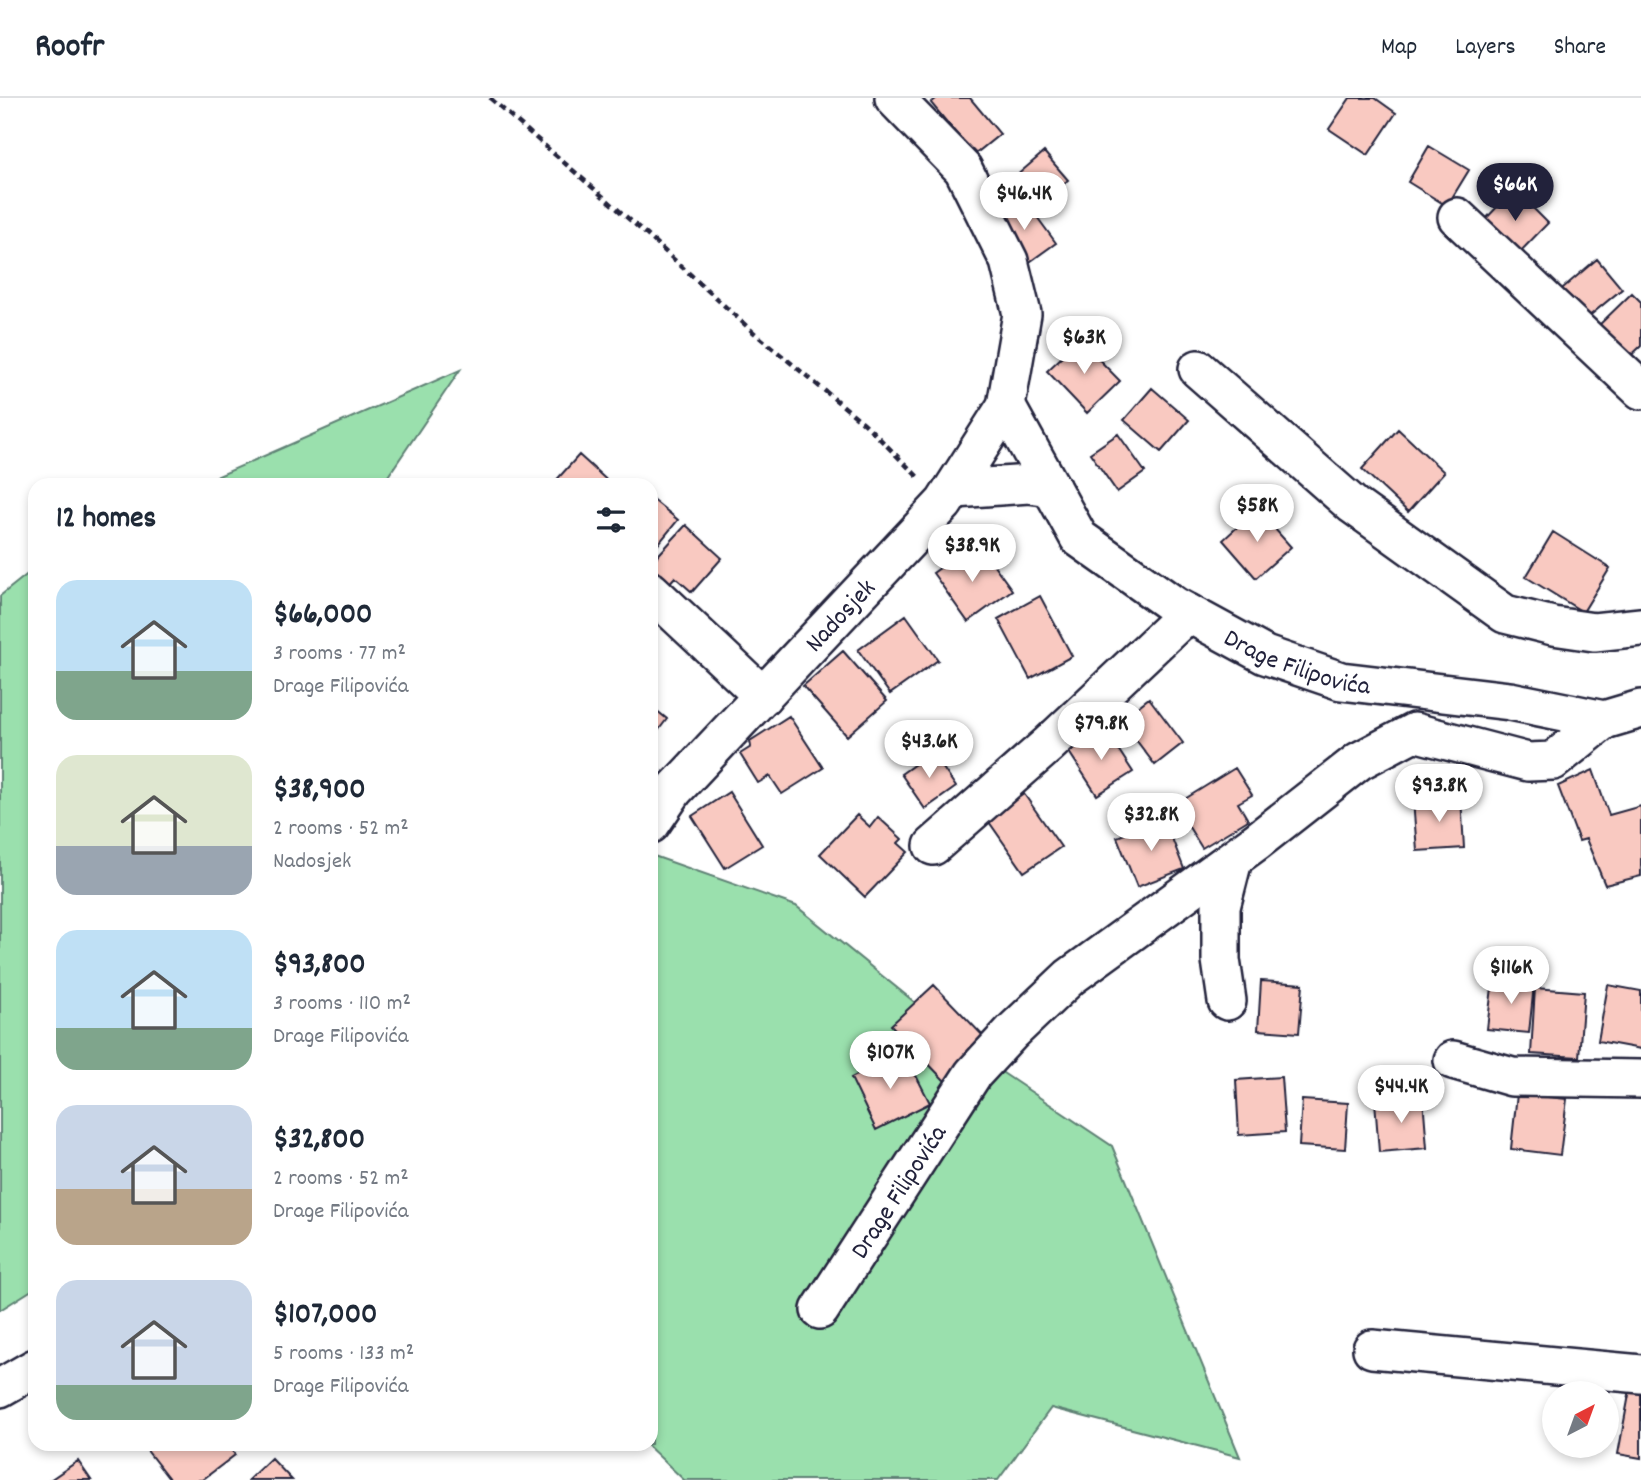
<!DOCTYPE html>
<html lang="en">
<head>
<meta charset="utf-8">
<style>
	:root { --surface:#fff; --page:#f6f6f7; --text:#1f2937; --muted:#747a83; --line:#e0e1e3; --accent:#22223b }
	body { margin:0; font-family:Dekko,sans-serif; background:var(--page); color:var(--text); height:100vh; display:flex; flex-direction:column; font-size:26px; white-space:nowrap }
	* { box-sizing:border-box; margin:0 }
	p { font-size:23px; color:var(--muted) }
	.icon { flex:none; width:38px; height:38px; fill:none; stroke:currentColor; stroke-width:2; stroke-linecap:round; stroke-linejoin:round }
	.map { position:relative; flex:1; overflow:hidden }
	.drawer { position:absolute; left:28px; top:380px; width:630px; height:973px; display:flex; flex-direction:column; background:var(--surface); border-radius:21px; box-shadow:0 4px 10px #0003 }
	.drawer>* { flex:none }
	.needle { width:46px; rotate:41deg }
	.controls { position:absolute; left:1542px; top:1283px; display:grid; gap:14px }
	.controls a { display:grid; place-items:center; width:77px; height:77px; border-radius:50%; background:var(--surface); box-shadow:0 4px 10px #0003; font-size:35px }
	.price { position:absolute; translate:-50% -60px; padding:0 16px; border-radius:24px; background:#fff; color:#222; font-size:23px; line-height:46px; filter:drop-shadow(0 2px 4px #0008) }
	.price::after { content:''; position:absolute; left:50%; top:42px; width:21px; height:16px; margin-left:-10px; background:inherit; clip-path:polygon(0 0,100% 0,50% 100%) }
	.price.current { background:var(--accent); color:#fff }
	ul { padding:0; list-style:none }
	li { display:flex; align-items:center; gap:21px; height:175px; padding:0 28px }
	li span { display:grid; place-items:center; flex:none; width:196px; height:140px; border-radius:21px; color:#555 }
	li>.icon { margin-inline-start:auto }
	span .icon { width:84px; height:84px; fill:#fffc; stroke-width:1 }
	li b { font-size:30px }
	h2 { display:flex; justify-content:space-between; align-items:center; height:84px; padding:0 28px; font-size:30px }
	header { display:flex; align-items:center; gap:42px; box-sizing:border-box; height:98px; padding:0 35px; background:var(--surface); border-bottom:2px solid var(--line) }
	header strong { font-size:33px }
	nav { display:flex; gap:38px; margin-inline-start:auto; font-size:24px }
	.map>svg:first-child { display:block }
</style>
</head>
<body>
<header>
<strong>Roofr</strong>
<nav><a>Map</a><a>Layers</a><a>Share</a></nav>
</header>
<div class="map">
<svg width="1641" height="1382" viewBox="0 0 1641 1382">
	<rect width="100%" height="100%" fill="#fff"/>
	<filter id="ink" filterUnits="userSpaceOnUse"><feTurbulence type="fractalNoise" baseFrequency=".0143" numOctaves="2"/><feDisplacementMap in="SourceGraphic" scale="14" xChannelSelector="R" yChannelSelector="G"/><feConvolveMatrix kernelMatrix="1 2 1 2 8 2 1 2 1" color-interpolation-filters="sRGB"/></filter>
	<g filter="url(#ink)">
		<path fill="#9ae0ad" stroke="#5e8174" stroke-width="2" d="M460,272l-78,115h-184z
			M35,470v720l-35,22v-714z
			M651,757l145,51 201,163 115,77 128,311 -189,-49 -53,72h-314l-38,-36h5z"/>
		<path fill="#f9c9c1" stroke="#22223b" stroke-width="2" d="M937,0h33l30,36 -26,21 -43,-52z
			M1350,0h25l21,15 -28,42 -39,-26z
			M1429,48l40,24 -22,36 -39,-24z
			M1044,54l24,28 -28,24 -24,-28z
			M1514,91l34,34 -32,33 -34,-33z
			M1024,101l32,44 -32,23 -32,-44z
			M1597,161l25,30 -40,33 -25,-29z
			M1632,195l9,9v44l-15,14 -31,-31z
			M1080,242l40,41 -33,32 -40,-42z
			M1152,290l37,32 -28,32 -37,-32z
			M1398,331l46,43 -36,40 -46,-43z
			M1118,336l27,38 -28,20 -27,-39z
			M579,357l33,30h-60z
			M651,400l27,22 -27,33z
			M1257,411l34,38 -35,31 -33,-38z
			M686,427l36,33 -30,34 -17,-15 -8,9 -16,-14v-9z
			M1553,434l57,36 -27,44 -57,-35z
			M965,452l9,13 12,-9 26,36 -44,32 -35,-49z
			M1040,498l32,60 -42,23 -32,-60z
			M906,517l32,45 -48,34 -32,-44z
			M843,553l44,50 -40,35 -44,-50z
			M1149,600l34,45 -28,22 -34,-45z
			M651,608l16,13 -16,21z
			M789,618l34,52 -41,26 -12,-18 -12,7 -18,-29 11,-7 -1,-6z
			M1105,631l28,43 -36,23 -28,-43z
			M932,654l24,35 -31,22 -24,-35z
			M1235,670l17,27 -14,8 10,17 -46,28 -27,-43z
			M1593,672l16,45 32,-9v70l-36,9 -19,-46 -7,2 -21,-55z
			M729,694l33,53 -37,23 -33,-52z
			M1024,696l37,53 -37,25 -37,-53z
			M1461,699l3,51 -47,3 -4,-51z
			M857,717l13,12 8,-10 24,22 -4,4 10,9 -43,45 -45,-43z
			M1164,720l20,51 -47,18 -20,-50z
			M1493,881l41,5 -5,49 -42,-4z
			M1261,883l42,3 -4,49 -41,-3z
			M934,887l54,56 -43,40 -54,-56z
			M1608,887l33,6v58l-43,-8z
			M1535,890l49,4 -5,65 -48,-3z
			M904,954l26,51 -54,27 -25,-52z
			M1281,979l4,55 -46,3 -3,-55z
			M1517,996l50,5 -7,56 -49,-6z
			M1423,1000l4,50 -48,4 -4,-51z
			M1302,1002l46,3 -3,46 -46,-3z
			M1631,1286l10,2v72l-23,-4z
			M142,1346h85l8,11 -33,25h-32z
			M271,1360l21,22h-44z
			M78,1363l13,19h-41z"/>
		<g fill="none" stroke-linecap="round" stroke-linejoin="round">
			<g stroke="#22223b" stroke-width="42">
				<g id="minor">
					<path d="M1457,119l184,173"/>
					<path d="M1198,271l155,136 152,109 48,12 41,6 47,-5"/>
					<path id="s1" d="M1006,308l73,132 96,68 90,49 76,26 169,20 94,19 37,-11"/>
					<path d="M955,391l74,-5 22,3"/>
					<path d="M651,493l112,105"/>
					<path id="s2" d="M651,726l23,-34 270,-287 62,-97 16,-92 -13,-53 -46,-92 -69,-71"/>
					<path d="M933,748l115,-101 140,-132"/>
					<path d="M1227,903l-6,-41v-53l12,-47"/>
					<path d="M1453,962l59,17 129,2"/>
					<path id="s3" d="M820,1212l153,-236 39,-42 58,-55 187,-136 102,-80 55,-29 114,30 25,-1 51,-41"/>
					<path d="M1372,1251l269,25"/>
					<path d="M0,1290l35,-20"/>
				</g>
			</g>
			<path stroke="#22223b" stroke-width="4.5" stroke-dasharray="7 5" stroke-linecap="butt" d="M490,0l156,136 106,97 113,93 54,54"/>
			<use href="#minor" stroke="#fff" stroke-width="37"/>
		</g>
	</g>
	<g text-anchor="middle" stroke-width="5" stroke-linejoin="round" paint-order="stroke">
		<g font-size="26" fill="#22223b" stroke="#fff">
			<text dy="9" stroke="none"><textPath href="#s2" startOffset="282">Nadosjek</textPath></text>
			<text dy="9" stroke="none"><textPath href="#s1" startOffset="404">Drage Filipovića</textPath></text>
			<text dy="9" stroke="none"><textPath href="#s3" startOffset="142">Drage Filipovića</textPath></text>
		</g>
	</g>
</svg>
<div class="controls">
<a><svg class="needle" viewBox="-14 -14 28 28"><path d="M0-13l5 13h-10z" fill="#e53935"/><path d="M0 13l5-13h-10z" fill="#747a83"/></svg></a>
</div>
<b class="price current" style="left:1515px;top:125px">$66K</b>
<b class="price" style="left:1024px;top:134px">$46.4K</b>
<b class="price" style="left:1084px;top:278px">$63K</b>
<b class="price" style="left:1257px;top:446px">$58K</b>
<b class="price" style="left:972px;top:486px">$38.9K</b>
<b class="price" style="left:1101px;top:664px">$79.8K</b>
<b class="price" style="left:929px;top:682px">$43.6K</b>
<b class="price" style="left:1439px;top:726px">$93.8K</b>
<b class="price" style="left:1151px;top:755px">$32.8K</b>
<b class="price" style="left:1511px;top:908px">$116K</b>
<b class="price" style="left:890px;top:993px">$107K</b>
<b class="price" style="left:1401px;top:1027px">$44.4K</b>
<section class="drawer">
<h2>12 homes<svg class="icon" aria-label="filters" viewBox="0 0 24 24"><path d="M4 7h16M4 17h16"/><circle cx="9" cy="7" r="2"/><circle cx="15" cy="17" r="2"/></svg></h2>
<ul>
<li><span style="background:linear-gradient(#bfe0f5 65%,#7fa58c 0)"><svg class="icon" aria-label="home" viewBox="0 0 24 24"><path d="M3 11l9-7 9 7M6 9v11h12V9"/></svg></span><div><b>$66,000</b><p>3 rooms · 77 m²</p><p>Drage Filipovića</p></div></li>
<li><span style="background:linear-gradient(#dfe7d0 65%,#9aa5b1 0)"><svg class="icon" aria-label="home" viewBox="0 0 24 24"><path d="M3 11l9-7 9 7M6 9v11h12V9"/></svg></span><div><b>$38,900</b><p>2 rooms · 52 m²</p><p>Nadosjek</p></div></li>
<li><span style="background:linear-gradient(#bfe0f5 70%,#7fa58c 0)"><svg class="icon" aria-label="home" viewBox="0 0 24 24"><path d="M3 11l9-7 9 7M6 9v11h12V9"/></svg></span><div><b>$93,800</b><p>3 rooms · 110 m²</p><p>Drage Filipovića</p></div></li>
<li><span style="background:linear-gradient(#c9d6e8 60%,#b9a48a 0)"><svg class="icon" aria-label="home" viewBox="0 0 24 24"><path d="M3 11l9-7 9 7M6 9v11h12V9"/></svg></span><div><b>$32,800</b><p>2 rooms · 52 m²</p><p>Drage Filipovića</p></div></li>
<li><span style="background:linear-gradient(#c9d6e8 75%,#7fa58c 0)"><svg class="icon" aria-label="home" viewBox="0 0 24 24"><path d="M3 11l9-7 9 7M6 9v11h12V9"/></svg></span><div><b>$107,000</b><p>5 rooms · 133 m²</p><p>Drage Filipovića</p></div></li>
</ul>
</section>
</div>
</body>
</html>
